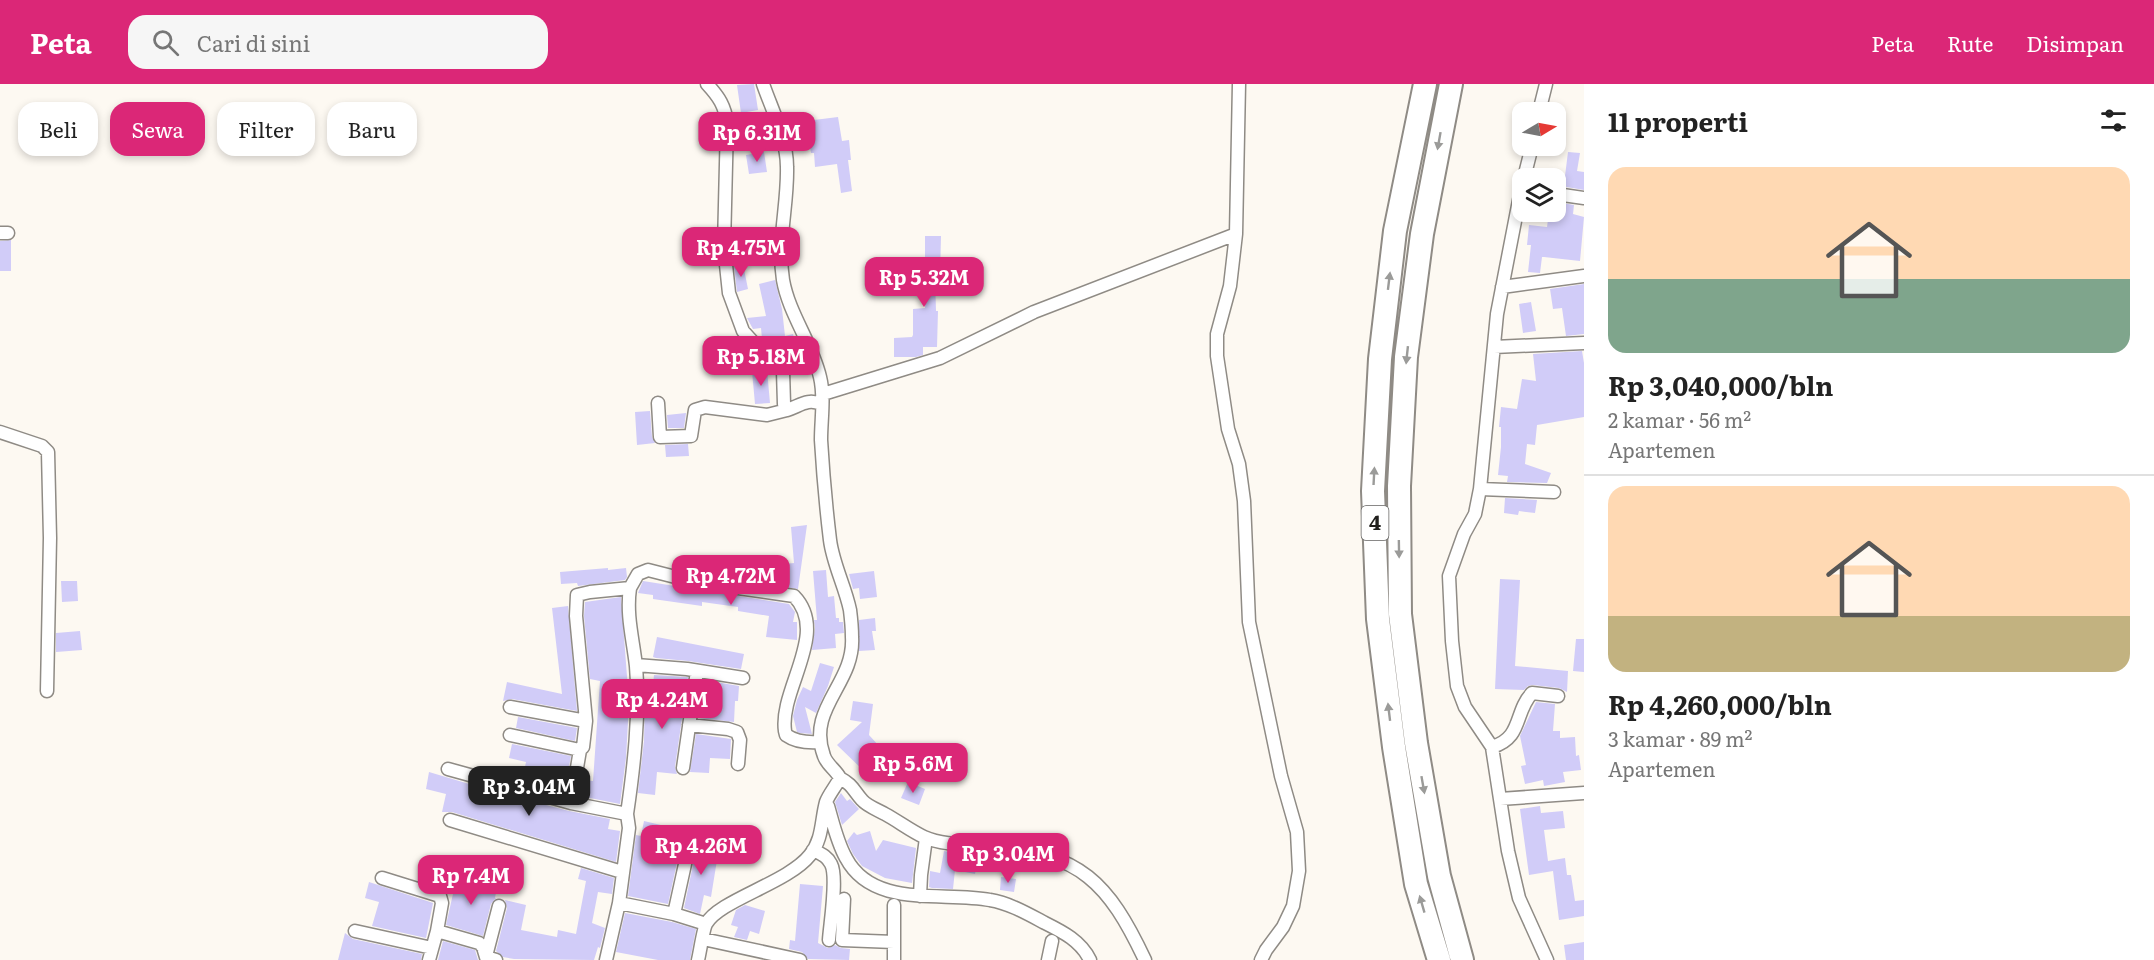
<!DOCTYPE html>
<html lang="id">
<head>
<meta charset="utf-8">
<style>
	:root { --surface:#fff; --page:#f6f6f6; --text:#222; --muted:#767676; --line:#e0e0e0; --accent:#db2777 }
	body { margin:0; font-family:Literata,serif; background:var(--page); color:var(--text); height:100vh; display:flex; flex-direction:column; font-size:22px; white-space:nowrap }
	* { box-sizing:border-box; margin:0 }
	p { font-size:20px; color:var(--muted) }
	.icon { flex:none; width:33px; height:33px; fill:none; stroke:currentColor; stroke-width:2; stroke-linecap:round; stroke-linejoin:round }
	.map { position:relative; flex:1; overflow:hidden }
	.sheet { display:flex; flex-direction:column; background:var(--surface); width:570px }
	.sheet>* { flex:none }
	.hud { position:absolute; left:18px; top:18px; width:570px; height:54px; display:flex; gap:12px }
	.needle { width:39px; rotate:80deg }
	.tools { position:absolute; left:1512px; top:18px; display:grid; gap:12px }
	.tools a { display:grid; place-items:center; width:54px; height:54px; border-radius:12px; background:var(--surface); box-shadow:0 3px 9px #0003; font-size:30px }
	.price { position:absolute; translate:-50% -51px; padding:0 14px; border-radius:12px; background:var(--accent); color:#fff; font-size:20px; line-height:39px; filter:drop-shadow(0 2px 3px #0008) }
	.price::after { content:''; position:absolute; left:50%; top:36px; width:18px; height:14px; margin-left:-9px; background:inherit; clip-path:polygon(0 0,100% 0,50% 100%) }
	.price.selected { background:#222; color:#fff }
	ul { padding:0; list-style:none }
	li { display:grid; align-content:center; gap:12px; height:318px; padding:0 24px }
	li+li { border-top:2px solid var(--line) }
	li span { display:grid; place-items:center; height:186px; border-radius:18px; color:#555 }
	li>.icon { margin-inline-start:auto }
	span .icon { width:108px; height:108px; fill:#fffc; stroke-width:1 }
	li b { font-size:26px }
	h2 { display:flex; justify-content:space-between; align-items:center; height:72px; padding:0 24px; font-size:26px }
	.chip { padding:0 21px; border-radius:18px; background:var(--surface); box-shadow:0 3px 9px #0003; font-size:21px; line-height:54px }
	.chip.selected { background:var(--accent); color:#fff }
	header { display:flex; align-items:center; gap:36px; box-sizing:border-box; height:84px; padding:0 30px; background:var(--accent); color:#fff }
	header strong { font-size:28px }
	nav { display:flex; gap:33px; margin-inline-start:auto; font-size:21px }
	.search { width:420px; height:54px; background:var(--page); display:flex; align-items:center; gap:15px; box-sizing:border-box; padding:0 21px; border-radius:18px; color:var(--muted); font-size:22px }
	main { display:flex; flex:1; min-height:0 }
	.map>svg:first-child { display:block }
</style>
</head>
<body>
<header>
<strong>Peta</strong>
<div class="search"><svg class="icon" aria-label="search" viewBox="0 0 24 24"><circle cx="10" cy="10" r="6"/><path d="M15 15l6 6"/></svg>Cari di sini</div>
<nav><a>Peta</a><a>Rute</a><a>Disimpan</a></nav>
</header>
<main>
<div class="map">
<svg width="1584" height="876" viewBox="0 0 1584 876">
	<rect width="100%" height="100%" fill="#fdf9f2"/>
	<path fill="#d1ccf8" d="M754,0l4,26 -17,3 -4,-28z
		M838,33l4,24 7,-1 2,20h-3l4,31 -11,2 -4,-29 -22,3 -1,-14h-3l-5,-32z
		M764,68l3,20 -18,2 -3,-19z
		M1568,68l12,1 -3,18 7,1v18l-23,-4 1,-11 3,1z
		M1557,118l17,3 -1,9 11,3 -4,44 -36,-4h-2l-2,16 -12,-1 3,-27h-4l2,-20 18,2 2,-15h7z
		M925,152h16l-1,40h-5l1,35h2l-1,36h-14v8l-7,2h-22v-19l18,-1 1,-2v-26l12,-1z
		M11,156v31h-11v-30z
		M743,180l5,25 -11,3 -3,-26z
		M775,196l7,29 3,27 8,-2 9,33 -11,3 -8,-10 -6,-21 4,-2 -19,2 -1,-11 -8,1 -6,-11 19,-2 -7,-32z
		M1584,200v50l-18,2 -4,-28 -9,1 -3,-20z
		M1531,218l5,29 -13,2 -4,-29z
		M1582,267l2,12v54l-47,8 -2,20 -8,-1 -2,20 26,9 -4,10 -40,-1 1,-6 -10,-1 3,-28v-20h-2l2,-20 16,2 5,-30 14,2 -3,-27z
		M767,286l3,33 -15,1 -3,-33z
		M650,327l2,26 3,6 -18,2 -2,-33z
		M686,329l-2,15h-16l-1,-13z
		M688,360l1,12 -23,1 -1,-12z
		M1505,414l32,2 -2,13 -16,-2 -1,4 -14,-2z
		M807,441l-9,64 -26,-4 -1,-20 23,-2 -3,-36z
		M608,484v2l18,-2 1,9 -2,3 -47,6 -1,-3 -16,1 -1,-12z
		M826,486l2,27 6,-1 2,22h3v4h4l1,11 -9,1 1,14 -24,2 3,-22 -1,-8h3l-4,-49z
		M874,487l3,26 -17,2 -1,-11 -6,1 -4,-15z
		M1500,495l20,1 -5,86 53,5 -1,21 -8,-4 -26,-3 -5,1 -4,4 -29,-1z
		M61,497h16l1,20 -16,1z
		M643,497l146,23 6,8 -2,10h4v18l-31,-3 3,-21 -31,-5v-4l-36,-5v4l-49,-7v-4l-15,-2z
		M621,513l8,106 -3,55 -6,46 -40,-8 3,-16 10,1 7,-100 -10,-2 -6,-63 1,-14z
		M568,522l9,105 -65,-12 -9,2 4,-19 55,12 -10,-86z
		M875,534l1,13h-4l3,19 -16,1v-31z
		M80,547l2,19 -26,2v-19z
		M657,553l87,17 -3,15 -53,-8 -32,-3 -3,-1z
		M1576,555h8v33l-11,-1z
		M820,579l14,4 -6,19 -12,27 -11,-6 7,27 -12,-1 -3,-1 -4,-16 4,-16 6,-13 8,4z
		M654,591l34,2 -13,90 2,7 -20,-2 -2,23 -17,-2 6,-52 1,-45h7z
		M704,596l35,6 -1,15h-3l-1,21 -35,-4z
		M853,617l20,3 -4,31 20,22 -20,19 -32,-31 25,-23 -12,-2z
		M1536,618l19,2 -2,27h7v7l15,-1 1,19 3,-1 2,15 -18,2 2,10 -21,4 -1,-6 -18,4 -4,-18 5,-1 -6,-29z
		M518,633l59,11 -2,13 -59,-13z
		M696,650l35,5 -1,20 -20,-1 -1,15 -19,-1z
		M512,660l59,12 -7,37 -42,-12 4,-19 -17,-4z
		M931,673l11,6 -7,14 -11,-6z
		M429,688l67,20 73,19 41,8 -2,10 12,2 -4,31 -164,-50h-10l4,-18 -20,-5z
		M908,698l17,7 -6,16 -18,-7z
		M841,709l6,8 3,-2 9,10 -17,16 -7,-23z
		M1540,722l1,7 22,-2 2,17 -21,2 4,31 17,-3 2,17h4l4,26 9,-1v16l-25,4 -6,-49 -24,4 -9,-66z
		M644,737l42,10 -3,4 -15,69 -40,-8 8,-61 5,1z
		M870,747l6,20 7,-11 33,8 -4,35 -27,-5 -23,-12 -9,-12 -6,-13 7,-9 3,3z
		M699,752l14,2 -3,20 7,2 -6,37 -7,-2 -4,19 -16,-6z
		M944,767l34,6 -3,17 -20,-4 -2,19 -21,-1 -3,-1 1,-16 10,2z
		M581,784l33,10 -2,16 -14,-2 -6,31 13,5 -5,20 -2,-1 -4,13 -80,-1 -11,-2 -7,-6 11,-43 -2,-8 21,5 -5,25 36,7 1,-7 18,4 10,-53 -8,-2z
		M457,792l40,11 -2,11h1l-5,6 -8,32 -37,-11z
		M1001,793l15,2 -2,13 -14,-2z
		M369,798l64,21 -7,35 -54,-12 7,-24 -14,-4z
		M800,800l23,2 -5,57 10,5 7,-3 6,3 9,1 -1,11 -41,-1 -6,-7 -13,-3 1,-9 5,1z
		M745,821l20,6 -6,23 -9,-3 -3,9 -13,-3 4,-10 -7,-2 5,-15z
		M625,829l47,9 24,7 -6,31h-32l-42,-8z
		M345,849l8,6 69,15 -1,6h-83z
		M443,857l32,9 3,10h-40z
		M1584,858v18h-18l-2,-15z"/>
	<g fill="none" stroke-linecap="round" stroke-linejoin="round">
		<g stroke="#8f8b85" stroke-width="15">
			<path id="minor" d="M707,0c12,13 18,22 20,39l-3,123 5,47 14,38 21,23 19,17 1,33 3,6c13,-4 20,-12 34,-6
				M1239,0l-3,150 -6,52 -13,48v22l11,73 11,35 5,37 5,121 32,154 16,56 2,39 -6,35 -10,21 -17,23 -5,10
				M1539,28l7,-28
				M1524,94l8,-32
				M1522,101l-25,129 -17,175 -5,25 -11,20 -15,42 3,65 5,45 8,21 27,40 16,104 11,47 28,62
				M1556,110l28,4
				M0,149h8
				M1502,203l82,-11
				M1494,263l90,-4
				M823,310l117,-36 94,-46 202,-78
				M658,319l2,34 31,-1 4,-26 10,-3 62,8 20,-5
				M0,348l42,14 6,6 2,86 -3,153
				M1480,405l74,3
				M630,504l8,-14 10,-4 47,12 99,14c36,37 -15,93 -9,135l1,4c10,7 22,8 34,7
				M636,581l51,4 56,9
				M510,623l76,14 -3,26 -3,3 -9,53
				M586,637l-10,-105 1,-21 13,-3 40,-4c-4,27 3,51 6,78 4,48 -2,100 -9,148l2,14 -10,75 55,11 32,10
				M689,641l39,4 9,3 3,8 -2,24
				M510,651l70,15
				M1492,663c31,-9 22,-35 40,-54l26,3
				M683,684l14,-97
				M448,685l123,34 56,11
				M840,694c13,7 13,12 22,22 5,6 16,10 23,14 13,7 26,17 39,23 20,9 47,7 68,9 89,8 116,36 153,114
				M1500,715l84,-6
				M828,722c5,17 9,36 18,52 27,51 97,33 144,42 19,3 38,14 55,23 18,9 36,18 45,37
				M450,736l172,52
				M813,766c8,4 14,6 18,14 7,13 -1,60 -2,76
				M382,794l58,18 2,7 -5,28
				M920,812l1,-21 5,-37
				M844,815l-2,41 52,2
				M674,830l17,-77
				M355,847l77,17
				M703,855l97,21
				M486,872l13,-50
				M429,876l8,-29 42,12 4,4 3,10 10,3
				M606,876l13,-57
				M698,876c2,-8 5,-30 8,-36 13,-24 82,-41 104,-69 13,-16 11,-35 16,-53 3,-8 10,-16 14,-24 -4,-8 -13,-13 -16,-22 -18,-48 31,-72 28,-119 0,-9 -1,-19 -2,-27 -5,-24 -17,-46 -20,-70 -4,-33 -7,-67 -9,-100 0,-21 4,-43 -1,-63 -8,-34 -31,-63 -37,-97 -6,-39 5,-75 4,-113 0,-28 -15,-57 -24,-83
				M894,876v-55
				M1048,876l4,-19"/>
		</g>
		<g stroke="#8f8b85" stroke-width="26">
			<path id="motorway" d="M1425,0l-30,147 -15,128 -7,132 5,128 16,128 22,137 23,76
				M1451,0l-29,150 -16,123 -7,129 1,128 16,129 23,133 23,84"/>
		</g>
		<use href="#minor" stroke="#fff" stroke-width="12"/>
		<use href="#motorway" stroke="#fff" stroke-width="22"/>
	</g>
	<defs><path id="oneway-solid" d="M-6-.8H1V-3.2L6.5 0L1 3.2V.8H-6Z" transform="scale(1.5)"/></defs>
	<g fill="#9b9b99">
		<use href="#oneway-solid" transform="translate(1439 57) rotate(100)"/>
		<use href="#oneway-solid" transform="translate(1389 197) rotate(-83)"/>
		<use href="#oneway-solid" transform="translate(1407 271) rotate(96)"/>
		<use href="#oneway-solid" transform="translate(1374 392) rotate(-87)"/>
		<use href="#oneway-solid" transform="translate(1399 465) rotate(89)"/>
		<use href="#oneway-solid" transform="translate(1389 628) rotate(-97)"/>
		<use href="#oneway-solid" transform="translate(1423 701) rotate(80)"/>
		<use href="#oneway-solid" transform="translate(1422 820) rotate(-106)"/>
	</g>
	<g text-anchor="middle" stroke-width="4.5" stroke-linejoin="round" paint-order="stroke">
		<rect fill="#fff" stroke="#646361" stroke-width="1.5" x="1361.5" y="422" width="27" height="34" rx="4.5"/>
		<g font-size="20" font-weight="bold" fill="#21201d">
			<text x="1375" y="446">4</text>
		</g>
	</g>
</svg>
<div class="tools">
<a><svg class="needle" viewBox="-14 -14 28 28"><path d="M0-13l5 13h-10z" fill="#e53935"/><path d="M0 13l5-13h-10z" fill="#767676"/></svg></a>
<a><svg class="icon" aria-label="layers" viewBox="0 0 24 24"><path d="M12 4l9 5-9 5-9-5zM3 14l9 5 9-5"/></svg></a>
</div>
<b class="price" style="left:757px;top:79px">Rp 6.31M</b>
<b class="price" style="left:741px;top:194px">Rp 4.75M</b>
<b class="price" style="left:924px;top:224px">Rp 5.32M</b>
<b class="price" style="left:761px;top:303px">Rp 5.18M</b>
<b class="price" style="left:731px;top:522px">Rp 4.72M</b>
<b class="price" style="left:662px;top:646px">Rp 4.24M</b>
<b class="price" style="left:913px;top:710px">Rp 5.6M</b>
<b class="price selected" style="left:529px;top:733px">Rp 3.04M</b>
<b class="price" style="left:701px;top:792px">Rp 4.26M</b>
<b class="price" style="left:1008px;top:800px">Rp 3.04M</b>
<b class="price" style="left:471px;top:822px">Rp 7.4M</b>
<div class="hud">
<a class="chip">Beli</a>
<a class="chip selected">Sewa</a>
<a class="chip">Filter</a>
<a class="chip">Baru</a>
</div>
</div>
<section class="sheet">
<h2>11 properti<svg class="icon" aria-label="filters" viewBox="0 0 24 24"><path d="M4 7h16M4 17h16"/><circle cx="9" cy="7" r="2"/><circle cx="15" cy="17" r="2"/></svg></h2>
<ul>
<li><span style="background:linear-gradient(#ffd9b3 60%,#7fa58c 0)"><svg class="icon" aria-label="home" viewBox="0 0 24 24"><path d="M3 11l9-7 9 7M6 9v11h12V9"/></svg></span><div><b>Rp 3,040,000/bln</b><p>2 kamar · 56 m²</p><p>Apartemen</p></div></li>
<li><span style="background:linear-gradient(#ffd9b3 70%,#c2b280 0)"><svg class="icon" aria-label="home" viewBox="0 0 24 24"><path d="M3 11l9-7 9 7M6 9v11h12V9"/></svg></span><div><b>Rp 4,260,000/bln</b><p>3 kamar · 89 m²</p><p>Apartemen</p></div></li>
</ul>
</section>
</main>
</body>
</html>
